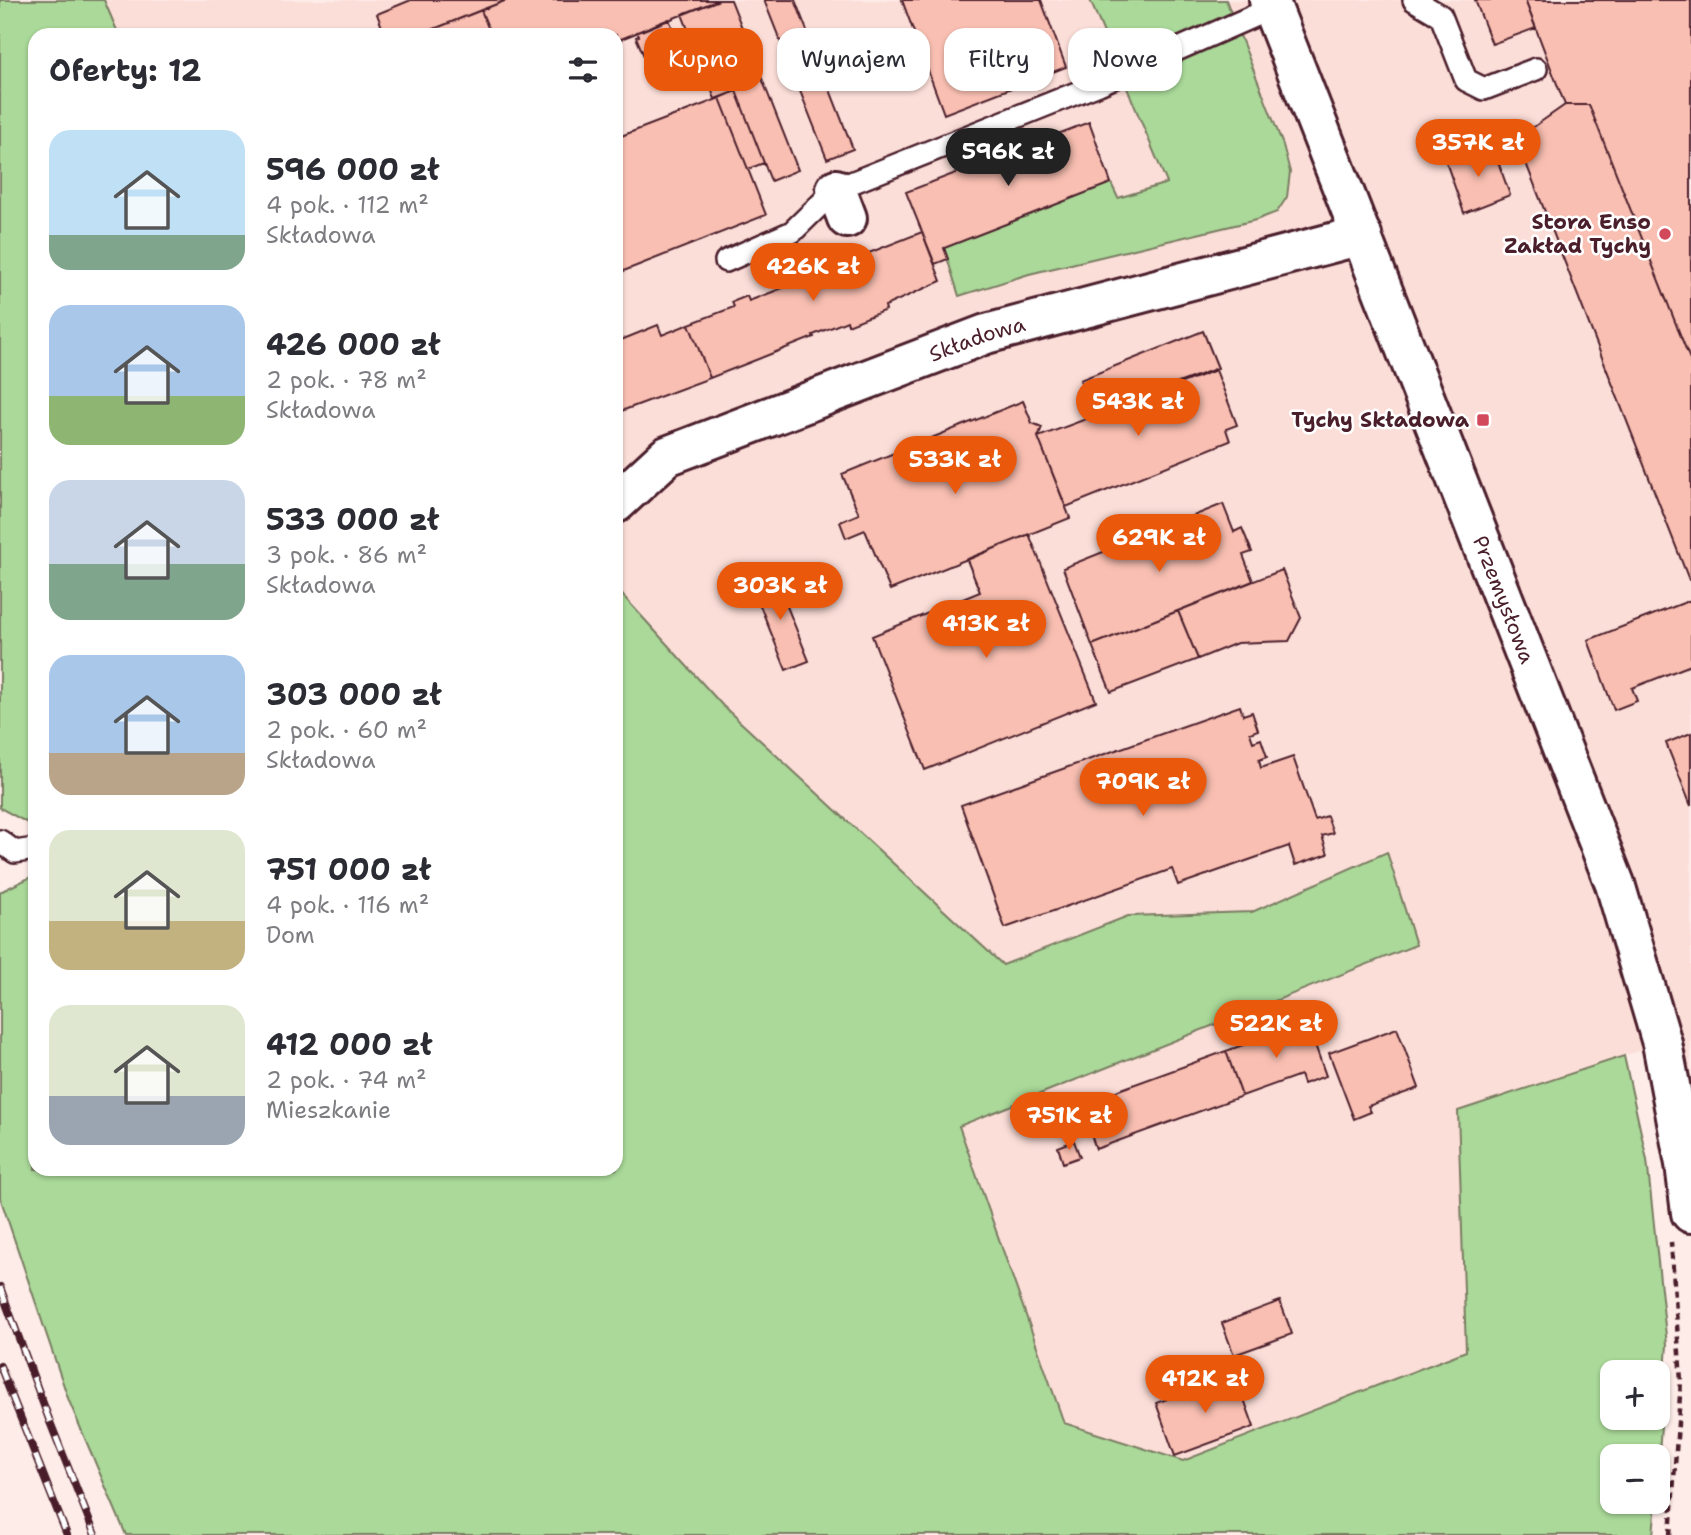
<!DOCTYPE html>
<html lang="pl">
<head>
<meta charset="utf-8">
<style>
	:root { --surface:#fff; --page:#f7f7f7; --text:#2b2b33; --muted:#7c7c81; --accent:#ea580c }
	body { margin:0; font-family:"Shantell Sans",sans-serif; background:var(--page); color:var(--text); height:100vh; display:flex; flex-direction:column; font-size:26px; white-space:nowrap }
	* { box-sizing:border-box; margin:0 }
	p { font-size:23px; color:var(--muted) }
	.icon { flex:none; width:38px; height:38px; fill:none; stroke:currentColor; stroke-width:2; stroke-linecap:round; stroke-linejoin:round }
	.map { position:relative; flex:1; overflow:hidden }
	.drawer { position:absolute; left:28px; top:28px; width:595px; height:1148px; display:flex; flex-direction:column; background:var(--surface); border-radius:21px; box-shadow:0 2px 5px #0004 }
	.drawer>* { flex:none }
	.top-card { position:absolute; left:644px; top:28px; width:665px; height:63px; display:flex; gap:14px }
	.fabs { position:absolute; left:1600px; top:1360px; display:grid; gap:14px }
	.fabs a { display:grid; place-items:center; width:70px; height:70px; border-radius:14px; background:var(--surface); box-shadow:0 2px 5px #0004; font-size:35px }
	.price { position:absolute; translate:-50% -60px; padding:0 16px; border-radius:24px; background:var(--accent); color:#fff; font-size:23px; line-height:46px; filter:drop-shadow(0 2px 4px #0008) }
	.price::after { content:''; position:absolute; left:50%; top:42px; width:21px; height:16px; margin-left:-10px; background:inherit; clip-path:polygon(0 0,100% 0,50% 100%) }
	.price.active { background:#222; color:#fff }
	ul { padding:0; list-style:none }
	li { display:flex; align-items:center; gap:21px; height:175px; padding:0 21px }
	li span { display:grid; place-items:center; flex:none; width:196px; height:140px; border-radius:21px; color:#555 }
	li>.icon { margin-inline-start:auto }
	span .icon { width:84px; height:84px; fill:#fffc; stroke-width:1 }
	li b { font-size:30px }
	h2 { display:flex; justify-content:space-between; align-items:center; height:84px; padding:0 21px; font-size:30px }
	.chip { padding:0 24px; border-radius:21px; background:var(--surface); box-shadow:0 2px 5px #0004; font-size:24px; line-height:63px }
	.chip.active { background:var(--accent); color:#fff }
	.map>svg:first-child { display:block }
</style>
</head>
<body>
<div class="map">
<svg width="1691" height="1535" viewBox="0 0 1691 1535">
	<rect width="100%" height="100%" fill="#fdece8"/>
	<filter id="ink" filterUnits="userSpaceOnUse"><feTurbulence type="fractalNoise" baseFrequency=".0143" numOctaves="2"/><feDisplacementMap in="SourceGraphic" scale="14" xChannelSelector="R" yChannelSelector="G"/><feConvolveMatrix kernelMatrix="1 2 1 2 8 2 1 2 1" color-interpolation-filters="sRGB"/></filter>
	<g filter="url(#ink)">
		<path fill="#fcded8" d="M104,0h1587v1083l-14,-45 -218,73 7,240 -283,110 -119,-38 -105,-297 457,-180 -29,-94 -136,60 -123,4 -125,49 -280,-259 -107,-118v-553h-497z"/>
		<path fill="#aad999" stroke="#7a7c62" stroke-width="2" fill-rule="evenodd" d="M0,0h104l15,35h-84v792l-35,-19z
			M1090,0h136l57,145 7,27 -3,25 -10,15 -21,8 -227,54 -70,22 -15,-48 167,-65 7,15 49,-15z
			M616,588l107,118 280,259 125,-49 124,-4 135,-60 29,93 -457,181 105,297 119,38 283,-110 -8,-240 166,-55 23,104 20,185 -10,135v-24h-45v46h44l-3,33h-1527l-57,-134 -69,-204v-305l35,-17v294h581zM1612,1372h45v46h-45z"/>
		<path fill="#f9bfb2" stroke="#4a1f2b" stroke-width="2" d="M411,0h96l-88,35h-34l-8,-21z
			M507,0h212l-103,41v-6h-125l-10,-25z
			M719,0h12l67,170 -27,11 -35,-90 -21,8 -33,-85z
			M764,0h31l58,149 -26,10z
			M902,0h139l25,67 -122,47z
			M1475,0h50l11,28 -44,16z
			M1525,0h166v362l-102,-257h-24z
			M481,10l10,25h-72z
			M669,19l14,35 -34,14 -13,-31 3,-1 -2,-4z
			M736,91l28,72 -16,6 -28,-71z
			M720,98l46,117 -150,59v-136z
			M1565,105h24l102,257v218h-2l-174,-445 20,-9z
			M1089,122l22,61 -167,65 4,11 -13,5 -29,-72z
			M1492,145l18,50 -46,18 -18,-51z
			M922,232l19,49 -56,25 1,4 -38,15 -1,-4 -34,14 1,2 -104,41 -21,-54 45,-17 -2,-5 15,-6 2,5 44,-17 -3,-7 -10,5 -8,-20 30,-13 11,27 32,-16 1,2z
			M689,324l21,54 -94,35v-71l42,-17 4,10z
			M1203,331l15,37 -124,47 -14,-35z
			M1216,370l21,55 -11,4 4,12 -164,66 -28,-70z
			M1023,401l9,22 10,4 -4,10 32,81 -180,72 -25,-60 -19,8 -6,-16 19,-8 -17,-40z
			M1223,504l11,28 8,-4 10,24 -9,3 10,26 -161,64 -29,-77z
			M1029,534l67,167 -171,69 -53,-134 108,-44 -13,-32z
			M1282,570l19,48 -12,23 -52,2 -39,16 -20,-48z
			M774,574l35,87 -23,9 -35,-87z
			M1691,600v65l-59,23 5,13 -23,9 -26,-70z
			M1178,611l20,48 -87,33 -19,-47z
			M1240,706l3,9 9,-3 6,18 -8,3 3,9 8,-3 6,18 -8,3 2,8 32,-11 22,63 12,-4 6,17 -11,3 6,18 -33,11 -6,-19 -111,39 -6,-16 -167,59 -44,-123z
			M1691,733v73l-25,-63z
			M1307,1022l19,54 -23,8 -3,-9 -58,21 -16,-45z
			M1397,1028l22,60 -51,18 3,6 -17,7 -25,-66z
			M1226,1051l16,45 -146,53 -16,-45z
			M1074,1141l6,16 -17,6 -5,-16z
			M1280,1301l12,33 -58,21 -12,-32z
			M1235,1374l19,53 -79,29 -19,-53z"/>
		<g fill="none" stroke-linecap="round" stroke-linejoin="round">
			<g stroke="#4a1f2b" stroke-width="26">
				<path id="service" d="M1414,0l27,16 25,64 18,9 52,-20
					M726,261l66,-29 44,-43 263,-105 173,-76
					M0,841l15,11 20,-3"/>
			</g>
			<g stroke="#4a1f2b" stroke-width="44">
				<g id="minor">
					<path d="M836,189l11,29"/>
					<path id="s1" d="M616,503l51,-47 319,-122 376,-99"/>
				</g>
			</g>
			<g stroke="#4a1f2b" stroke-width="44">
				<g id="tertiary">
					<path id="s2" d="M1269,0l346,884 47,159 23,121 6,49"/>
				</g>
			</g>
			<path stroke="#4a1f2b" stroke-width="4.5" stroke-dasharray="7 5" stroke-linecap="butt" d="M1670,1535l11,-154 -10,-139"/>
			<use href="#service" stroke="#fff" stroke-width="21"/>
			<use href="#minor" stroke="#fff" stroke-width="38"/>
			<use href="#tertiary" stroke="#fff" stroke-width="38"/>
			<g stroke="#4a1f2b" stroke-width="8">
				<path id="rail" d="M0,1287l50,135 45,113
					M0,1366l67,169"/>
			</g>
			<use href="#rail" stroke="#fff" stroke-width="5" stroke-dasharray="16" stroke-linecap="butt"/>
		</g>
	</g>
	<g fill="#d1495b" stroke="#fff" stroke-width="2.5">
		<circle cx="1665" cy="234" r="7"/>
		<rect x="1476" y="413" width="14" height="14" rx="3.5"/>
	</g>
	<g text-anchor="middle" stroke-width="5" stroke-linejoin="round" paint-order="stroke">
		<g font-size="21" font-weight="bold" fill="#4a1f2b" stroke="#fff" text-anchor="end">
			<text x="1651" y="229">Stora Enso<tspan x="1651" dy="24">Zakład Tychy</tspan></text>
			<text x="1469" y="427">Tychy Składowa</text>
		</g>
		<g font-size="21" fill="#4a1f2b" stroke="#fff">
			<text dy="7" stroke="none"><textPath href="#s1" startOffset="401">Składowa</textPath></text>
			<text dy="7" stroke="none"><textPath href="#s2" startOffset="644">Przemysłowa</textPath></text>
		</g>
	</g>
</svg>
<div class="fabs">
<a>+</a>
<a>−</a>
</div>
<b class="price" style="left:1478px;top:179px">357K zł</b>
<b class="price active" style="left:1008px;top:188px">596K zł</b>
<b class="price" style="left:813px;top:303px">426K zł</b>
<b class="price" style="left:1138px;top:438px">543K zł</b>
<b class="price" style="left:955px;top:496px">533K zł</b>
<b class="price" style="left:1159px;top:574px">629K zł</b>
<b class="price" style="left:780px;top:622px">303K zł</b>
<b class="price" style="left:986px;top:660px">413K zł</b>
<b class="price" style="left:1143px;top:818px">709K zł</b>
<b class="price" style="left:1276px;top:1060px">522K zł</b>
<b class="price" style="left:1069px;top:1152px">751K zł</b>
<b class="price" style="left:1205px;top:1415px">412K zł</b>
<div class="top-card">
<a class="chip active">Kupno</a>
<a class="chip">Wynajem</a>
<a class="chip">Filtry</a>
<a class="chip">Nowe</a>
</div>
<section class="drawer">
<h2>Oferty: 12<svg class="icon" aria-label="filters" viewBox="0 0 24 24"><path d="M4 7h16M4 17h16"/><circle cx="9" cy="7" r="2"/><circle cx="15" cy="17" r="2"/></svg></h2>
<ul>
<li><span style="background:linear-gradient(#bfe0f5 75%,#7fa58c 0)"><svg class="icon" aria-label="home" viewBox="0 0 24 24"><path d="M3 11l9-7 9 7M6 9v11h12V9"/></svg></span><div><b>596 000 zł</b><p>4 pok. · 112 m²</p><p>Składowa</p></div></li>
<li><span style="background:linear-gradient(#a9c7e8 65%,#8fb573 0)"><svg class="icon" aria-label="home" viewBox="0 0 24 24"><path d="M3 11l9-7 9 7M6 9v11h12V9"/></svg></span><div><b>426 000 zł</b><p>2 pok. · 78 m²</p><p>Składowa</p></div></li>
<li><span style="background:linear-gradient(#c9d6e8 60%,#7fa58c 0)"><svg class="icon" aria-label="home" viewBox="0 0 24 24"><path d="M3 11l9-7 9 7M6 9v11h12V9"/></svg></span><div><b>533 000 zł</b><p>3 pok. · 86 m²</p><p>Składowa</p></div></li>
<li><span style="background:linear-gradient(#a9c7e8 70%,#b9a48a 0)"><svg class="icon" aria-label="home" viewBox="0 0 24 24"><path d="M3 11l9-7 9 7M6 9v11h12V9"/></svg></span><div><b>303 000 zł</b><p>2 pok. · 60 m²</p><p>Składowa</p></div></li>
<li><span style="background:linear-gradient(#dfe7d0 65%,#c2b280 0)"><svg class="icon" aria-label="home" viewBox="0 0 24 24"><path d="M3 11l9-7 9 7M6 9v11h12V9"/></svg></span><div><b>751 000 zł</b><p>4 pok. · 116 m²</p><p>Dom</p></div></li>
<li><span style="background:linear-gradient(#dfe7d0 65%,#9aa5b1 0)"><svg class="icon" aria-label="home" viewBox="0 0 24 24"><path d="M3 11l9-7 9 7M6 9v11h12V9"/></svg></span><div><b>412 000 zł</b><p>2 pok. · 74 m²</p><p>Mieszkanie</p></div></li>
</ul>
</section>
</div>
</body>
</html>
